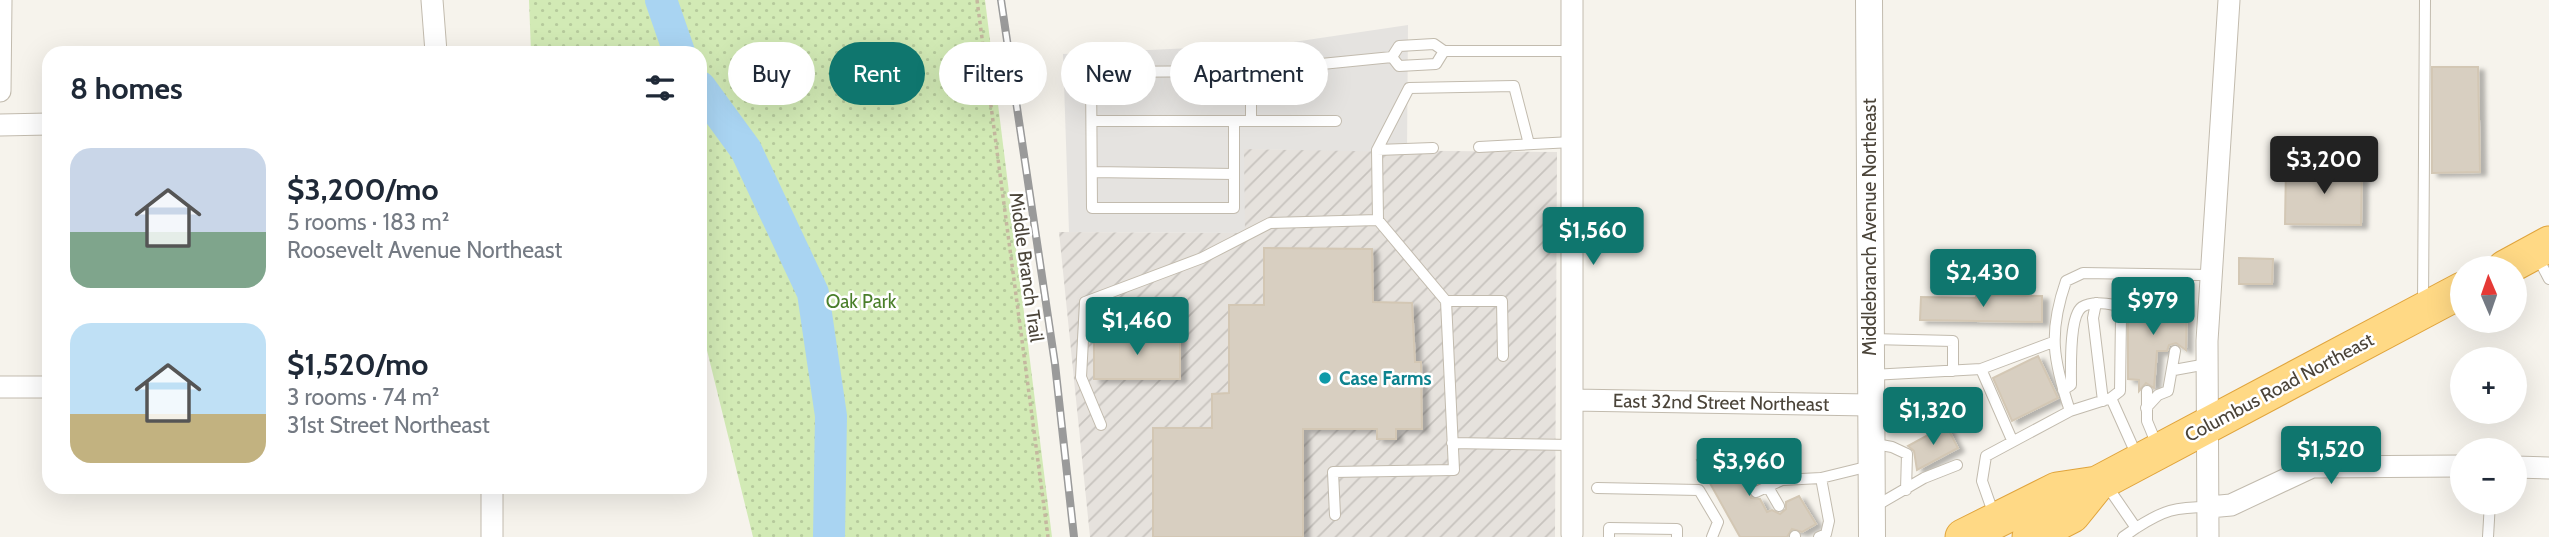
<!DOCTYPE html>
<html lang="en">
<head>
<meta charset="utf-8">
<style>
	:root { --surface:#fff; --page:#f6f6f7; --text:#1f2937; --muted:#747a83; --accent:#0f766e }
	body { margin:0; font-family:Cabin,sans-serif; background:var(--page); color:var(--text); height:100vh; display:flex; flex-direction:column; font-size:26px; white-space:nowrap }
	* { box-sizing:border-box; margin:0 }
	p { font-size:23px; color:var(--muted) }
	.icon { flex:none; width:38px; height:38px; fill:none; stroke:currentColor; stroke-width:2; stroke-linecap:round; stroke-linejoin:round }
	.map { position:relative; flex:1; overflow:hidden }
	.details { position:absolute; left:42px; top:46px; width:665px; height:448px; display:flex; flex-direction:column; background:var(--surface); border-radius:21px; box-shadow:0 7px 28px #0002 }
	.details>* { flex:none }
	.banner { position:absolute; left:728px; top:42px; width:665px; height:63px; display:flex; gap:14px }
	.needle { width:46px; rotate:358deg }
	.buttons { position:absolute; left:2450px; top:256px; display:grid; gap:14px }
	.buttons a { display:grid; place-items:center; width:77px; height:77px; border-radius:50%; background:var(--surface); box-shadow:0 7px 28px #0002; font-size:35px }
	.price { position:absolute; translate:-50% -60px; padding:0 16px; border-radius:7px; background:var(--accent); color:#fff; font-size:23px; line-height:46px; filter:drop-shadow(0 2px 4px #0008) }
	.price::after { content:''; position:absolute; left:50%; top:42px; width:21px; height:16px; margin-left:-10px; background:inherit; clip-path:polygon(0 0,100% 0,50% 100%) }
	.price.active { background:#222; color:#fff }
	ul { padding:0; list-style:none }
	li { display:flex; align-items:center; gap:21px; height:175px; padding:0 28px }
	li span { display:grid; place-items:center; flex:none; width:196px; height:140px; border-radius:21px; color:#555 }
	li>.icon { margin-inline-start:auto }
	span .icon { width:84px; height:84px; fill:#fffc; stroke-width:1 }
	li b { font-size:30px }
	h2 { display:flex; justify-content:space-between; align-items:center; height:84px; padding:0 28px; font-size:30px }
	.pill { padding:0 24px; border-radius:32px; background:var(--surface); box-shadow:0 7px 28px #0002; font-size:24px; line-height:63px }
	.pill.active { background:var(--accent); color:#fff }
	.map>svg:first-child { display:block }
</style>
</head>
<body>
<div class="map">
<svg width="2549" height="537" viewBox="0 0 2549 537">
	<defs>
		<pattern id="industrial-furrows" width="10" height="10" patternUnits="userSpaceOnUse" patternTransform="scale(1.75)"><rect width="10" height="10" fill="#e6e2dd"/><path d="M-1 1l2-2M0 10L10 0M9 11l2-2" fill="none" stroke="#c7c3be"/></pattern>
		<pattern id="park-dots" width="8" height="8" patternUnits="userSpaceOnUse" patternTransform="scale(1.75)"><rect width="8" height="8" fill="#d2eab5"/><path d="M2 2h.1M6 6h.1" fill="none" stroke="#b6ca9c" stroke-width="1.8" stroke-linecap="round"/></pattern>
		<filter id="shadow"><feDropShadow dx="6" dy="3.5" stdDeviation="2" flood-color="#0004"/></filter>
	</defs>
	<rect width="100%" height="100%" fill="#f6f3ec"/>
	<path fill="url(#industrial-furrows)" d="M1244,149l313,3 -2,385h-465l-31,-305 185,1z"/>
	<path fill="url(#park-dots)" d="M529,0h456l67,537h-299l-53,-215v-270h-169z"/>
	<path fill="#e5e3e0" d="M1408,25l-1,127 -163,-3 1,84 -176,-1 -6,-178 217,-10z"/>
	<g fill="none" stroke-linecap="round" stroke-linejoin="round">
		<path stroke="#a9d4f2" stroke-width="32" d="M661,0l18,52
			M700,87l46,63 67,143 18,123 -2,121"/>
	</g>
	<path fill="#d8cfc1" stroke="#d3c7b4" stroke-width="2" filter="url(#shadow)" d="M2432,67h46l2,105 -48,1z
		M2286,166l76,1 -1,58 -76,-1z
		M1264,248l108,1 1,53 39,1 3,59h6l1,67h-26v10h-19v-10h-74v108h-150v-109h59v-34l17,-1v-88h35z
		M2239,258l34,1 -1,25h-33z
		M1976,295l66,1v26l-122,-2 1,-23 55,1z
		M2128,301h9l8,9 8,-8 11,-1 8,8 8,-7h7l-1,48 -10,-7 -7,2 -2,6h-10l-3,37 -8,-5 -7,8v-11l-11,-1z
		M1094,334h86v45h-86z
		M2038,356l20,42 -46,23 -19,-43z
		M1946,425l12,23 -41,22 -3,-19 -6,-5z
		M1736,440l13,24 -7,3 10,18 -4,6 3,7 9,1 7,13 5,-2 8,4 6,-5v-7l13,-6 17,28 -14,8 -10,-3 -5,8h-47l-43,-77z"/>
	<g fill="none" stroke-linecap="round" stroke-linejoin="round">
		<g stroke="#c2bbae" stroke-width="12">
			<path id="service" d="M1392,57l7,-11 35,-2 10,7h128
				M1392,57l7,9 37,-2 8,-13
				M1251,71v50
				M1092,121h244
				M1234,122v86h-142l-1,-136 160,-1 141,-14
				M1479,147l93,-5
				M1377,150l32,-62 105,-2 15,58
				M1092,172l142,2
				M2536,254l13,25
				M1446,301h56l1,55
				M2172,301l2,-26
				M2145,302l3,-28
				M2096,303l-3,15 10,83
				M2423,304l2,-304
				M1872,339l81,2v30
				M1981,369l31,71
				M2174,370l33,-6
				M1872,375l109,-6 72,-27
				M2063,390l8,-5c0,-16 -2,-69 11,-78 9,-6 23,-4 33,-2l6,11 -1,75 -9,7
				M2147,391v30l10,24
				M2146,408l12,-13 10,-4 7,-40
				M2070,411c-17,-51 -22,-78 -4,-130l17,-8 127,2
				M1101,425l-20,-48 4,-75 117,-44 68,-35 108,-3
				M1452,443l120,2
				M1870,443l22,4 15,7 -1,36
				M2105,483l31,45 -13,9
				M1768,487l11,19
				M1597,488l102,2 19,32 -6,15
				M1756,492l26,-12 39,-2
				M1874,507l50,-29 33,-13
				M1335,515l-2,-43 121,-2 -8,-169 -68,-81 -1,-70 56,-2
				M1994,515l-12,-34 4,-25 84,-45 41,-13 26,58
				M2136,528c28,-18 39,-21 73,-21
				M1795,536v1
				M1609,537v-9l68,1v8
				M1819,537l7,-3 3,-13 -8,-43 49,-12
				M2488,537l2,-35"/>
		</g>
		<g stroke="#c2bbae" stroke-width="23">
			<path id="minor" d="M432,0l4,52
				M0,91l1,-91
				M0,125l49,-1
				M0,387h49
				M1573,400l296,5
				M2515,467l34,1
				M2209,507l22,-2 81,-38 150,-1
				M1572,534v-534
				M492,537v-51
				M2208,537l-1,-196 22,-341"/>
		</g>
		<g stroke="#c2bbae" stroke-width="28">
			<path id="tertiary" d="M1869,0l3,537"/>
		</g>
		<g stroke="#e0a43c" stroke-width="37">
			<path id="trunk" d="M2505,268l44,-24
				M1963,537l94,-47 40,-6 365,-194
				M2030,537l42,-22 25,-31"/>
		</g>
		<path stroke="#c4b79f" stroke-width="3.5" stroke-dasharray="3.5 3.5" stroke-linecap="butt" d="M977,0l71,537"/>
		<use href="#service" stroke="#fff" stroke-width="10"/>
		<use href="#minor" stroke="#fff" stroke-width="21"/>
		<use href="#tertiary" stroke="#fff" stroke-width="26"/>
		<use href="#trunk" stroke="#ffd985" stroke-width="35"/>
		<g stroke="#9a9a9a" stroke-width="8">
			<path id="rail" d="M1001,0l54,364 19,173"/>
		</g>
		<use href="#rail" stroke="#fff" stroke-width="5" stroke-dasharray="16" stroke-linecap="butt"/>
	</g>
	<circle fill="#0f9aa8" stroke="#fff" stroke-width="2.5" cx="1325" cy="378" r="7"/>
	<g text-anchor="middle" stroke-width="5" stroke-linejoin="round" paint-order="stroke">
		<g font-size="19" fill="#4b4439" stroke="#fff">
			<text transform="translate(1869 227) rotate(-90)" y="7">Middlebranch Avenue Northeast</text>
			<text transform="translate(1027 267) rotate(82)" y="7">Middle Branch Trail</text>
			<text transform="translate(2279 387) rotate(-28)" y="7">Columbus Road Northeast</text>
			<text transform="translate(1721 402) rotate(1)" y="7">East 32nd Street Northeast</text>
		</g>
		<g font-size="19" fill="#4a7f2a" stroke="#fff">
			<text x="861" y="308">Oak Park</text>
		</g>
		<g font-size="19" font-weight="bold" fill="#0d838f" stroke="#fff" text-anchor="start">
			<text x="1339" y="385">Case Farms</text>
		</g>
	</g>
</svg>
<div class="buttons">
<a><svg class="needle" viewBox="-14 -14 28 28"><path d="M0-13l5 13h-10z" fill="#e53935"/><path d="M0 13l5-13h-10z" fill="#747a83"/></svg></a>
<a>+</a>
<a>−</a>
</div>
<b class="price active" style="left:2324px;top:196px">$3,200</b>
<b class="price" style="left:1593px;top:267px">$1,560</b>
<b class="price" style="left:1983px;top:309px">$2,430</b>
<b class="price" style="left:2153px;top:337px">$979</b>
<b class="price" style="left:1137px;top:357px">$1,460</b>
<b class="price" style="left:1933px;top:447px">$1,320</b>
<b class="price" style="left:2331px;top:486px">$1,520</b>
<b class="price" style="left:1749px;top:498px">$3,960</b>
<div class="banner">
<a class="pill">Buy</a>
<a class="pill active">Rent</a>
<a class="pill">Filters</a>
<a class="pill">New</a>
<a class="pill">Apartment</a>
</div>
<section class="details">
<h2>8 homes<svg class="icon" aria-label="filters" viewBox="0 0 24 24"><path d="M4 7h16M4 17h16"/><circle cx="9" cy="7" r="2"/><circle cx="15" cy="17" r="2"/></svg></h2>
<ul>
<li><span style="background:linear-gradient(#c9d6e8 60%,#7fa58c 0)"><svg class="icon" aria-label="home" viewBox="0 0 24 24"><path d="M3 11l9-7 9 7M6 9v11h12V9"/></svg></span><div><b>$3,200/mo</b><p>5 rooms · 183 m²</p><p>Roosevelt Avenue Northeast</p></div></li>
<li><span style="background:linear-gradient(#bfe0f5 65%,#c2b280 0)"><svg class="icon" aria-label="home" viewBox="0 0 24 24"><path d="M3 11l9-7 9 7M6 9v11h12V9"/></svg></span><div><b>$1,520/mo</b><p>3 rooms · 74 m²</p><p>31st Street Northeast</p></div></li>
</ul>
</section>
</div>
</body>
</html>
